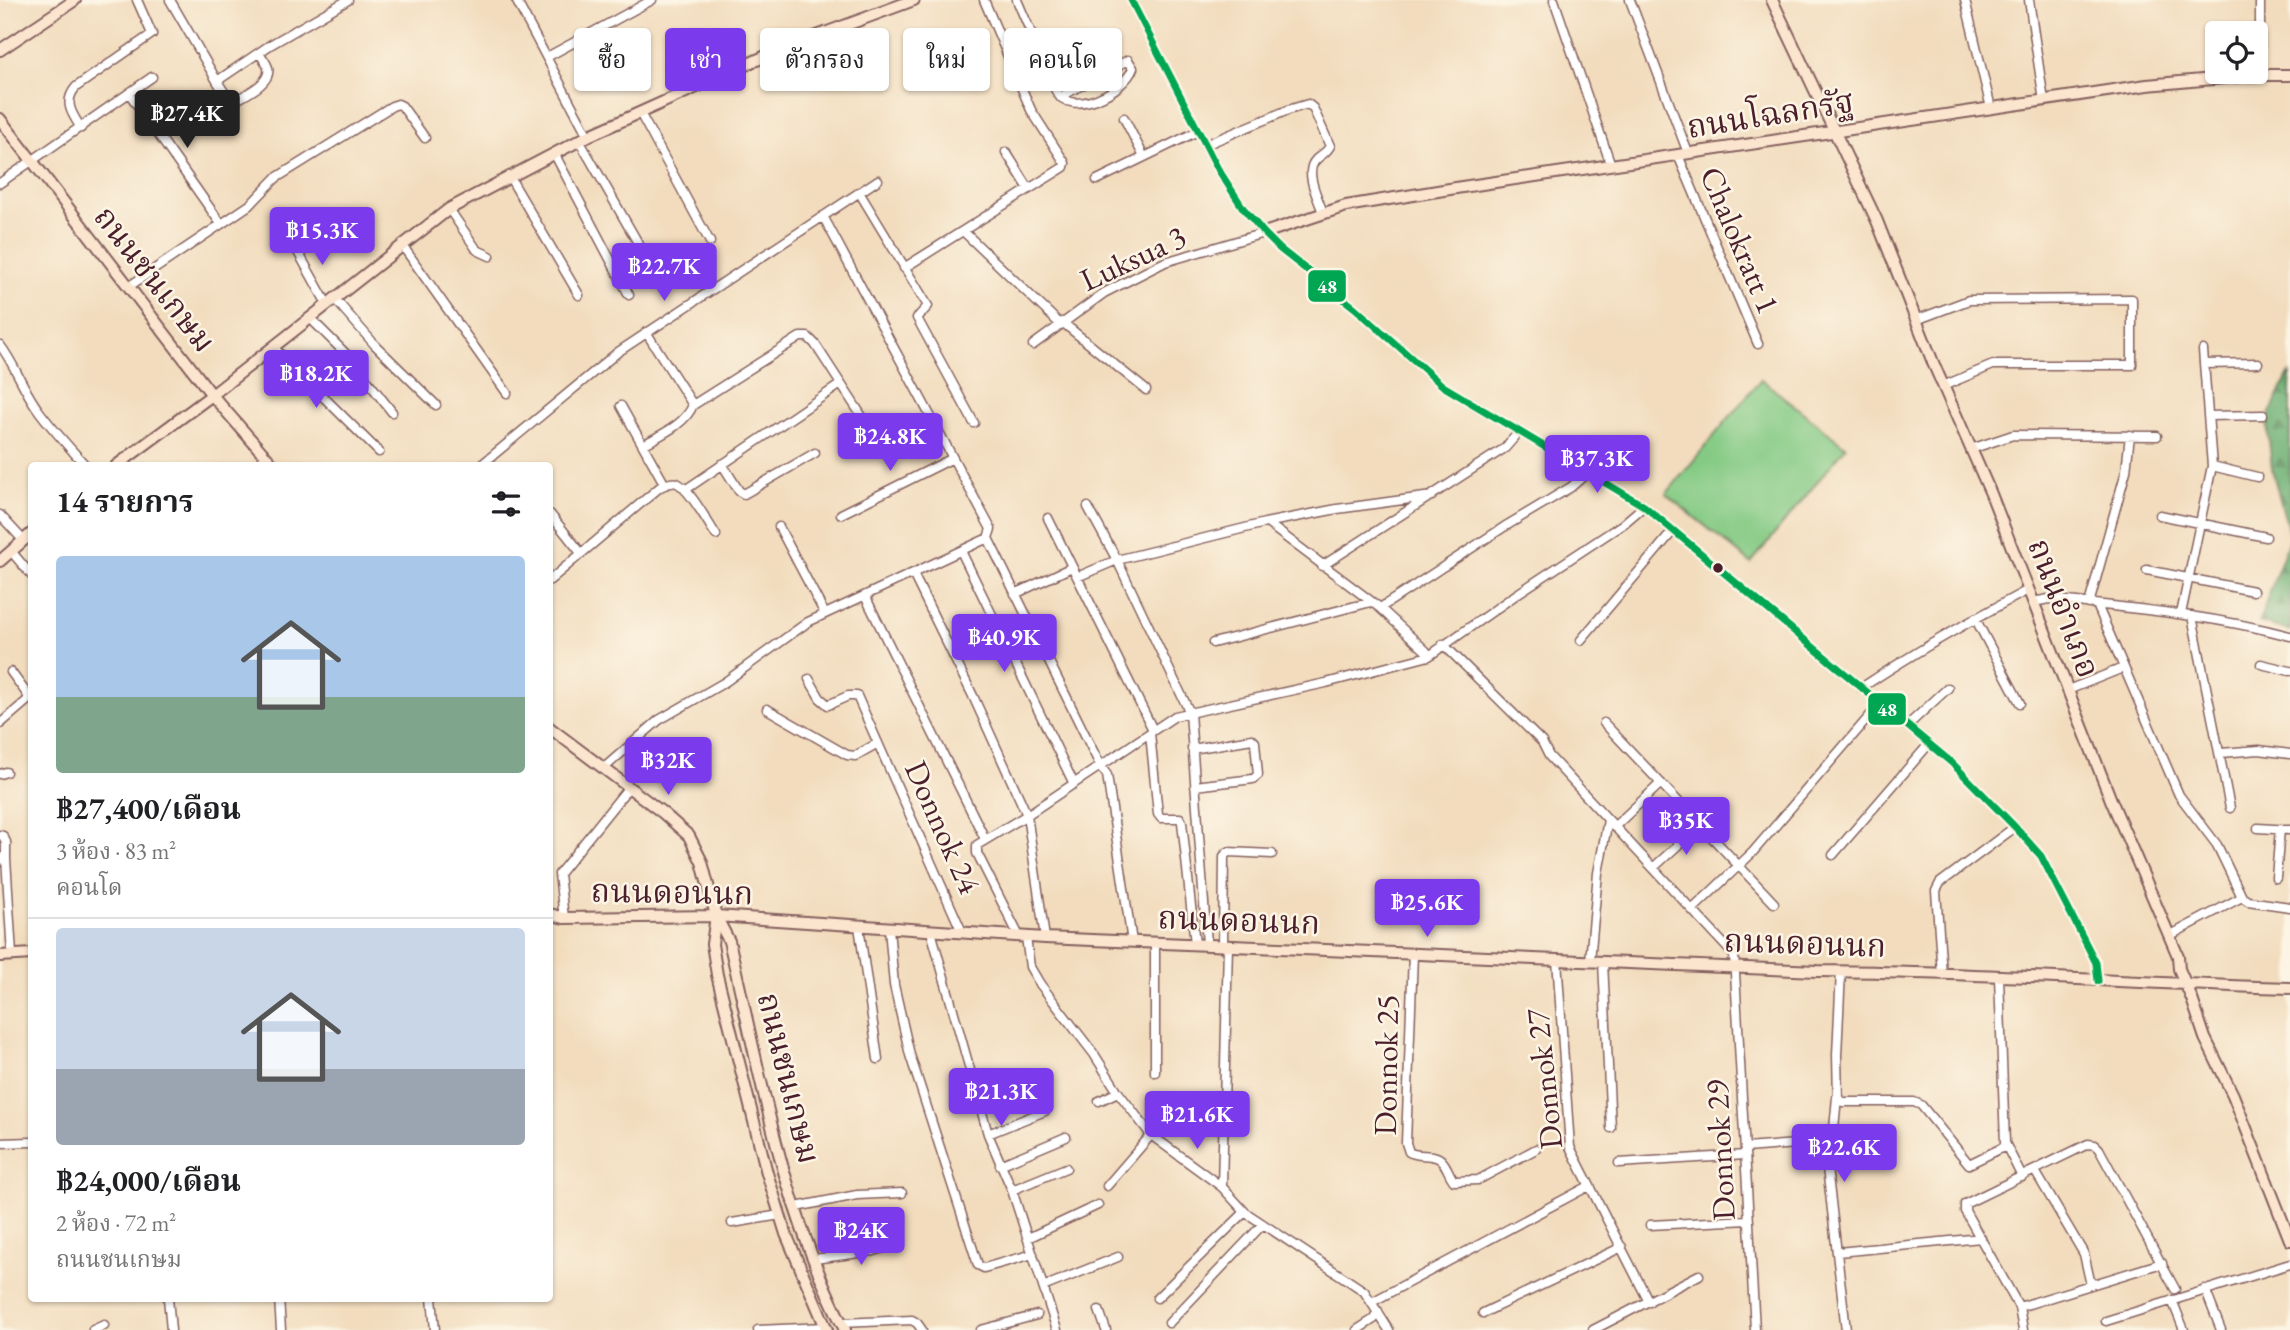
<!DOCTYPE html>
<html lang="th">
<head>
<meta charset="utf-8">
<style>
	:root { --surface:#fff; --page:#f6f6f6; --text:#202124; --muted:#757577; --line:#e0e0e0; --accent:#7c3aed }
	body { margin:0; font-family:"EB Garamond","Noto Serif Thai",serif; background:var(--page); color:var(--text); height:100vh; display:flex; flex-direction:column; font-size:26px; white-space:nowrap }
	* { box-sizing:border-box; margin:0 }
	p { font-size:23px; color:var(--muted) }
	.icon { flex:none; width:38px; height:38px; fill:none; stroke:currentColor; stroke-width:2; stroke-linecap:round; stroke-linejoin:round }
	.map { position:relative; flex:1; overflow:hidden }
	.details { position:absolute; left:28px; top:462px; width:525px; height:840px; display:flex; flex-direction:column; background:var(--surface); border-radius:7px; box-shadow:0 2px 5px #0004 }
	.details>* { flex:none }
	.banner { position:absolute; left:574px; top:28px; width:665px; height:63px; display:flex; gap:14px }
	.fabs { position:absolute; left:2205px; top:21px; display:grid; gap:14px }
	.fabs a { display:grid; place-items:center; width:63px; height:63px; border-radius:7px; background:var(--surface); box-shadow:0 2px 5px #0004; font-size:35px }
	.price { position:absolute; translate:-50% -60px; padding:0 16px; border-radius:7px; background:var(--accent); color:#fff; font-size:23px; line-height:46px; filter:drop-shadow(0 2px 4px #0008) }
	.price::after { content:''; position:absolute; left:50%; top:42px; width:21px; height:16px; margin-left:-10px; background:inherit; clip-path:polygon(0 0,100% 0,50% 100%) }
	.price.current { background:#222; color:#fff }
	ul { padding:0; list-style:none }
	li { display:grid; align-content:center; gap:14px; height:371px; padding:0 28px }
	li+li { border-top:2px solid var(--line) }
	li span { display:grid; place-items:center; height:217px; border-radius:7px; color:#555 }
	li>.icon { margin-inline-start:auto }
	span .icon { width:126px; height:126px; fill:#fffc; stroke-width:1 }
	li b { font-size:30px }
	h2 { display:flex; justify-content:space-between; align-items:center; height:84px; padding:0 28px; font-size:30px }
	.tag { padding:0 24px; border-radius:7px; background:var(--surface); box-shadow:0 2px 5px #0004; font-size:24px; line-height:63px }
	.tag.current { background:var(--accent); color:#fff }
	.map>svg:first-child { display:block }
</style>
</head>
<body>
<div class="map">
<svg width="2290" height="1330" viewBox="0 0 2290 1330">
	<defs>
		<pattern id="forest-firs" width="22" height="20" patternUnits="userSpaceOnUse" patternTransform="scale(1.75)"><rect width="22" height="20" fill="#6bae72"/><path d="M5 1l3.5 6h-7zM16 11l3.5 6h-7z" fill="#5a8d5e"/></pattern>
	</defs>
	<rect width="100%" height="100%" fill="#fcf5e5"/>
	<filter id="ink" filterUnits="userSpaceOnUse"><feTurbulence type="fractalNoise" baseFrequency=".0143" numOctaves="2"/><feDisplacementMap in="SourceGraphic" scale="14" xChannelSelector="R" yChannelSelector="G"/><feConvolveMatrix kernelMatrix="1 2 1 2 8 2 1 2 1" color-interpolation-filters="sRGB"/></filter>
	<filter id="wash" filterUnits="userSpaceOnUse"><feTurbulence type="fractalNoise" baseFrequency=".00686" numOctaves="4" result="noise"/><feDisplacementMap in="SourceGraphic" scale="28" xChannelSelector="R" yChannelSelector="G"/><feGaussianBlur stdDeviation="1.57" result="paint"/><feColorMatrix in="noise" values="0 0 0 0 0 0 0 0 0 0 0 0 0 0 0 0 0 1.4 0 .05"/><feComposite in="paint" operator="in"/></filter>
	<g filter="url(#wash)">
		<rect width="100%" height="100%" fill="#f2dcbd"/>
		<path fill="#84ca84" stroke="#677458" stroke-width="2" d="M1761,379l85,68 -95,116 -85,-69z"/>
		<path fill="url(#forest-firs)" stroke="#5a664e" stroke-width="2" d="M2290,372v259l-31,-9 31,-85 -18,-68 -5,-49z"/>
	</g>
	<g filter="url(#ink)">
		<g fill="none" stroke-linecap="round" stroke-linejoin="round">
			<g stroke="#85615e" stroke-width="11">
				<path id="street" d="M170,0l47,81 53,-36 78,-45
					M516,0l72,136
					M984,0l47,110 34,53 -1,4 -35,22
					M1017,0l39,91c15,28 69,0 77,-23l-5,-8 -68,37
					M1131,0l87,169 25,39 21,25 16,16 75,59 88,78 201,120 308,257 63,64 26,29 55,107 2,18
					M1554,0l57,165
					M1630,0l58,153
					M1965,0l26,108
					M2029,0l15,101
					M2260,0v75
					M547,57l105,-57
					M217,81l14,22c11,-7 41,-19 37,-35 -1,-5 -6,-11 -9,-15
					M129,93l92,131
					M640,113l70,129
					M1124,118l20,39
					M81,128c-9,-14 -18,-26 -5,-41l76,-53 -15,-34
					M579,140l67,117
					M1205,145l83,-35 20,-6 5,4 17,38c-4,8 -11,9 -16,16 -9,13 5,38 9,51
					M554,153l75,142
					M1678,155l80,189
					M509,176l70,119
					M1097,180l101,-49
					M0,183l152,-106
					M859,192l69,114 -11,12 57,105
					M449,209l28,41 13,6
					M823,216l168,313 -3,9 113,229 6,8 25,167
					M963,231l97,93
					M293,243l34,61
					M402,245l105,148
					M904,268l125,-79 -23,-37
					M128,287l123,-83 25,-26 116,-72 6,-2 4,2 23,32
					M334,298l41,47 61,60
					M310,318l38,38 44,56
					M1916,320l53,-20 163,-1v66h-139l-50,21
					M1062,322l84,68
					M646,332l47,73 107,-68h8l7,7 61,94
					M0,345c16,21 23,45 39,66 14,19 31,37 47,55
					M1033,345l71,-52 61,-31 99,-29
					M273,347l106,105
					M2204,364l54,-1
					M621,406l44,79
					M2208,416l55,-1
					M643,445c17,-10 42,-20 50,-40
					M1971,449l42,-14 144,1
					M722,464l17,27 5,3 71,-41
					M480,466l138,-114 260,-172
					M2212,466l45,11
					M685,490l156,-106
					M1088,507l29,53 73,153 17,231
					M550,514l31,39
					M841,514l112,-56
					M0,515l23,25
					M2160,515l106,22
					M1048,518l105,212
					M1267,523l113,85 46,43 3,5
					M779,527l46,87
					M11,551l21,25
					M961,551l113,233
					M1322,566l183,-118 14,-16
					M2147,570l106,21
					M913,574l60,122 54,119 18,123
					M1077,577l40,-17 148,-37 72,-14 95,-13
					M550,580l110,-93c5,-2 11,-6 17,-4 12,5 31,40 39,52
					M1015,594l57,-27
					M865,596l120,243
					M2033,602l16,-3c81,9 162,16 241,37
					M2089,604l37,-133 4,-36
					M2097,605l82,190 38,50 25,52 -73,39
					M1380,608l124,-81 67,-40 16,-14
					M2181,614l31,-148 -9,-116
					M2192,616l38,192
					M1975,618l45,85
					M1581,640l92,-109
					M1213,643l158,-41
					M1443,644l99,98 7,14 185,199 21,375
					M2261,664l29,7
					M809,679l11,19 8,7 20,-9h9l105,236
					M1861,688c54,-36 110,-68 167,-98
					M2068,690l55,-22
					M767,709l80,46 8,1 23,-13
					M1604,723l170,180
					M0,724l29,-25 -2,-5 -16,-22
					M1907,726l41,-38
					M1150,733l8,81 3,4h19l2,4 13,122
					M1192,749l60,-10 3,3 3,33 -5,4 -58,7
					M2221,753l38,-3 31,4
					M604,768l55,-48 66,-38 83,-60 180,-84
					M0,774l6,-2
					M1614,827l47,-44
					M2258,828l32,2
					M0,835l3,1 3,6v16
					M1833,855l96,-111
					M0,859l6,-1 6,97
					M1653,868l47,-43
					M2276,878l4,-49
					M2242,897l6,4 42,6
					M1693,909l59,-56 128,-149
					M564,918l-5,-44 69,-86
					M859,926l19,133
					M889,928l5,57 16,70 68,210 6,3 49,-14
					M931,931l57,203 24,56 45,140
					M1019,936l-42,-83v-8l50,-30 148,-99 151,-33 103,-27 88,-62 106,-70 21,-18
					M1026,937l4,30 10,17 54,70 24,38 33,43 71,52 23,25 119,79 25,39
					M1155,943v129
					M1223,945l1,-89 4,-4 44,2
					M1413,954l-7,189 3,9c9,6 26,0 33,9 5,5 7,14 12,20l24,-1 58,-31
					M1557,959l13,188 79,155
					M1590,961l8,-88 10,-53
					M1603,962l8,166
					M1841,971l-4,84 1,44 5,3h71l7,3 48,59 37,-18
					M1942,974l-6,-83 4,-8 75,-56
					M1999,977l6,166 17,34
					M1099,1101l19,-9
					M988,1134l57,-23
					M1824,1142l9,-3 4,-42
					M0,1143l32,-1
					M1745,1148l79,-6 22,188
					M1619,1163l126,-8
					M1000,1165l66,-28
					M2035,1171l49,83 7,31
					M1107,1186l44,-51
					M1222,1187l6,-242
					M1012,1190l54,-22
					M796,1207l61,-12 45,-2
					M732,1223l48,-8
					M1650,1225l99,-5
					M1028,1238l70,-33
					M1838,1252l143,-14
					M814,1259l60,-8 25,-8
					M1043,1287l75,-30
					M2205,1289l16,41
					M168,1298l3,32
					M279,1298l2,32
					M432,1298l3,32
					M1157,1298l88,-86
					M2172,1300l12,30
					M1372,1302l217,-116
					M2019,1307l143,-44
					M1099,1310l7,20
					M1483,1313l139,-66
					M2106,1321l184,-57
					M841,1323l71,-3 5,3 5,7
					M1169,1323l94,-99
					M93,1330l11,-5
					M758,1330l67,-3
					M981,1330l56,-15
					M1357,1330l17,-11 4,-8
					M1593,1330l106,-55
					M2023,1330l-4,-23 -54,-96v-7l123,-60 7,1 4,4 76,140"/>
			</g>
			<g stroke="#85615e" stroke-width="14">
				<path id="secondary" d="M1772,0l105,221 57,144 57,129 120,306 67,156 1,13 13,30 13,39 28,57 57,145
					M0,50l75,-50
					M0,119l212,276 62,71
					M1264,233l82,-27 116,-19 685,-102 110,-10h33
					M116,466l96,-71 237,-186 139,-73 191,-86 135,-50
					M0,561l32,-28
					M550,728l113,85 26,23 13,26 14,54 13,25c31,131 53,267 116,389
					M550,914l14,4 152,-2 329,22 772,33c158,1 315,12 473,17
					M716,916l-4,28 5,31 50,198 19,61 41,96
					M0,956l32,-2"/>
			</g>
			<use href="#street" stroke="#fff" stroke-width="8"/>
			<use href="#secondary" stroke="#fbe5cf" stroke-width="10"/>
			<g stroke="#fcf5e5" stroke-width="12">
				<path id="bus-1" d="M1131,0l87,169 25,39 21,25 16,16 75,59 88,78 201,120 308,257 63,64 26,29 55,107 2,18"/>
			</g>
			<use href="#bus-1" stroke="#00a651" stroke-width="7"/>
		</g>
	</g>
	<circle fill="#4a1f2b" stroke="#fcf5e5" stroke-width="2.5" cx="1718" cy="568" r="6"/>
	<g text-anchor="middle" stroke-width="5" stroke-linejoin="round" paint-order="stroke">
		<g font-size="32" fill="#4a1f2b" stroke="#fcf5e5">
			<text transform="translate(1770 114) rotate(-9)" y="11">ถนนโฉลกรัฐ</text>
			<text transform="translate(1740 240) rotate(67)" y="11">Chalokratt 1</text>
			<text transform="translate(1133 258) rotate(-25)" y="11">Luksua 3</text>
			<text transform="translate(155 279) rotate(52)" y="11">ถนนชนเกษม</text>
			<text transform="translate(2064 608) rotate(69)" y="11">ถนนอำเภอ</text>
			<text transform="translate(943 827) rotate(66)" y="11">Donnok 24</text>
			<text transform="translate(672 892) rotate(1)" y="11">ถนนดอนนก</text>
			<text transform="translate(1239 920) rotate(2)" y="11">ถนนดอนนก</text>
			<text transform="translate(1805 943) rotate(2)" y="11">ถนนดอนนก</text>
			<text transform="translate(1386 1065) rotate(-89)" y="11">Donnok 25</text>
			<text transform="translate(789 1078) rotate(76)" y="11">ถนนชนเกษม</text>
			<text transform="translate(1544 1079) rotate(-96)" y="11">Donnok 27</text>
			<text transform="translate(1720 1150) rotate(-93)" y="11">Donnok 29</text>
		</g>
	</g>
	<g stroke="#fcf5e5" stroke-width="2.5">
		<rect x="1307" y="269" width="40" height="34" rx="7" fill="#00a651"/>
		<rect x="1867" y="692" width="40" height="34" rx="7" fill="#00a651"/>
	</g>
	<g font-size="19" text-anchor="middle" font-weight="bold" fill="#fff">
		<text x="1327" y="293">48</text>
		<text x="1887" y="716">48</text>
	</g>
</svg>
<div class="fabs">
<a><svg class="icon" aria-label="locate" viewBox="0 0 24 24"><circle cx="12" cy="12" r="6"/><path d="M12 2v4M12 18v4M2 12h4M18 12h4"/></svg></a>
</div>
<b class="price current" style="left:187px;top:150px">฿27.4K</b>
<b class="price" style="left:322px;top:267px">฿15.3K</b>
<b class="price" style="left:664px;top:303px">฿22.7K</b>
<b class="price" style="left:316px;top:410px">฿18.2K</b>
<b class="price" style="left:890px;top:473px">฿24.8K</b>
<b class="price" style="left:1597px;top:495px">฿37.3K</b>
<b class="price" style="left:1004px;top:674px">฿40.9K</b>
<b class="price" style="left:668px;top:797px">฿32K</b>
<b class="price" style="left:1686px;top:857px">฿35K</b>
<b class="price" style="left:1427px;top:939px">฿25.6K</b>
<b class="price" style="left:1001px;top:1128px">฿21.3K</b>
<b class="price" style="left:1197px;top:1151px">฿21.6K</b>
<b class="price" style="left:1844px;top:1184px">฿22.6K</b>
<b class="price" style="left:861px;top:1267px">฿24K</b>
<div class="banner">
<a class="tag">ซื้อ</a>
<a class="tag current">เช่า</a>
<a class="tag">ตัวกรอง</a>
<a class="tag">ใหม่</a>
<a class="tag">คอนโด</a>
</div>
<section class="details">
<h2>14 รายการ<svg class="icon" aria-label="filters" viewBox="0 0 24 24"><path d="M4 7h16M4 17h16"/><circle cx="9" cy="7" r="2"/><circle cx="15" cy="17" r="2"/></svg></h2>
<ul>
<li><span style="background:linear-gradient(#a9c7e8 65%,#7fa58c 0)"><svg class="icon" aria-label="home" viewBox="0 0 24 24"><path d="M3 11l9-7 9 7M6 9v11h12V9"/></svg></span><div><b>฿27,400/เดือน</b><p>3 ห้อง · 83 m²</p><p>คอนโด</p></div></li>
<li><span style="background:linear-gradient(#c9d6e8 65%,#9aa5b1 0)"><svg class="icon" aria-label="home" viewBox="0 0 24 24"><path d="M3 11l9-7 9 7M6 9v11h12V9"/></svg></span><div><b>฿24,000/เดือน</b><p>2 ห้อง · 72 m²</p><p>ถนนชนเกษม</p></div></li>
</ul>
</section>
</div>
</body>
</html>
